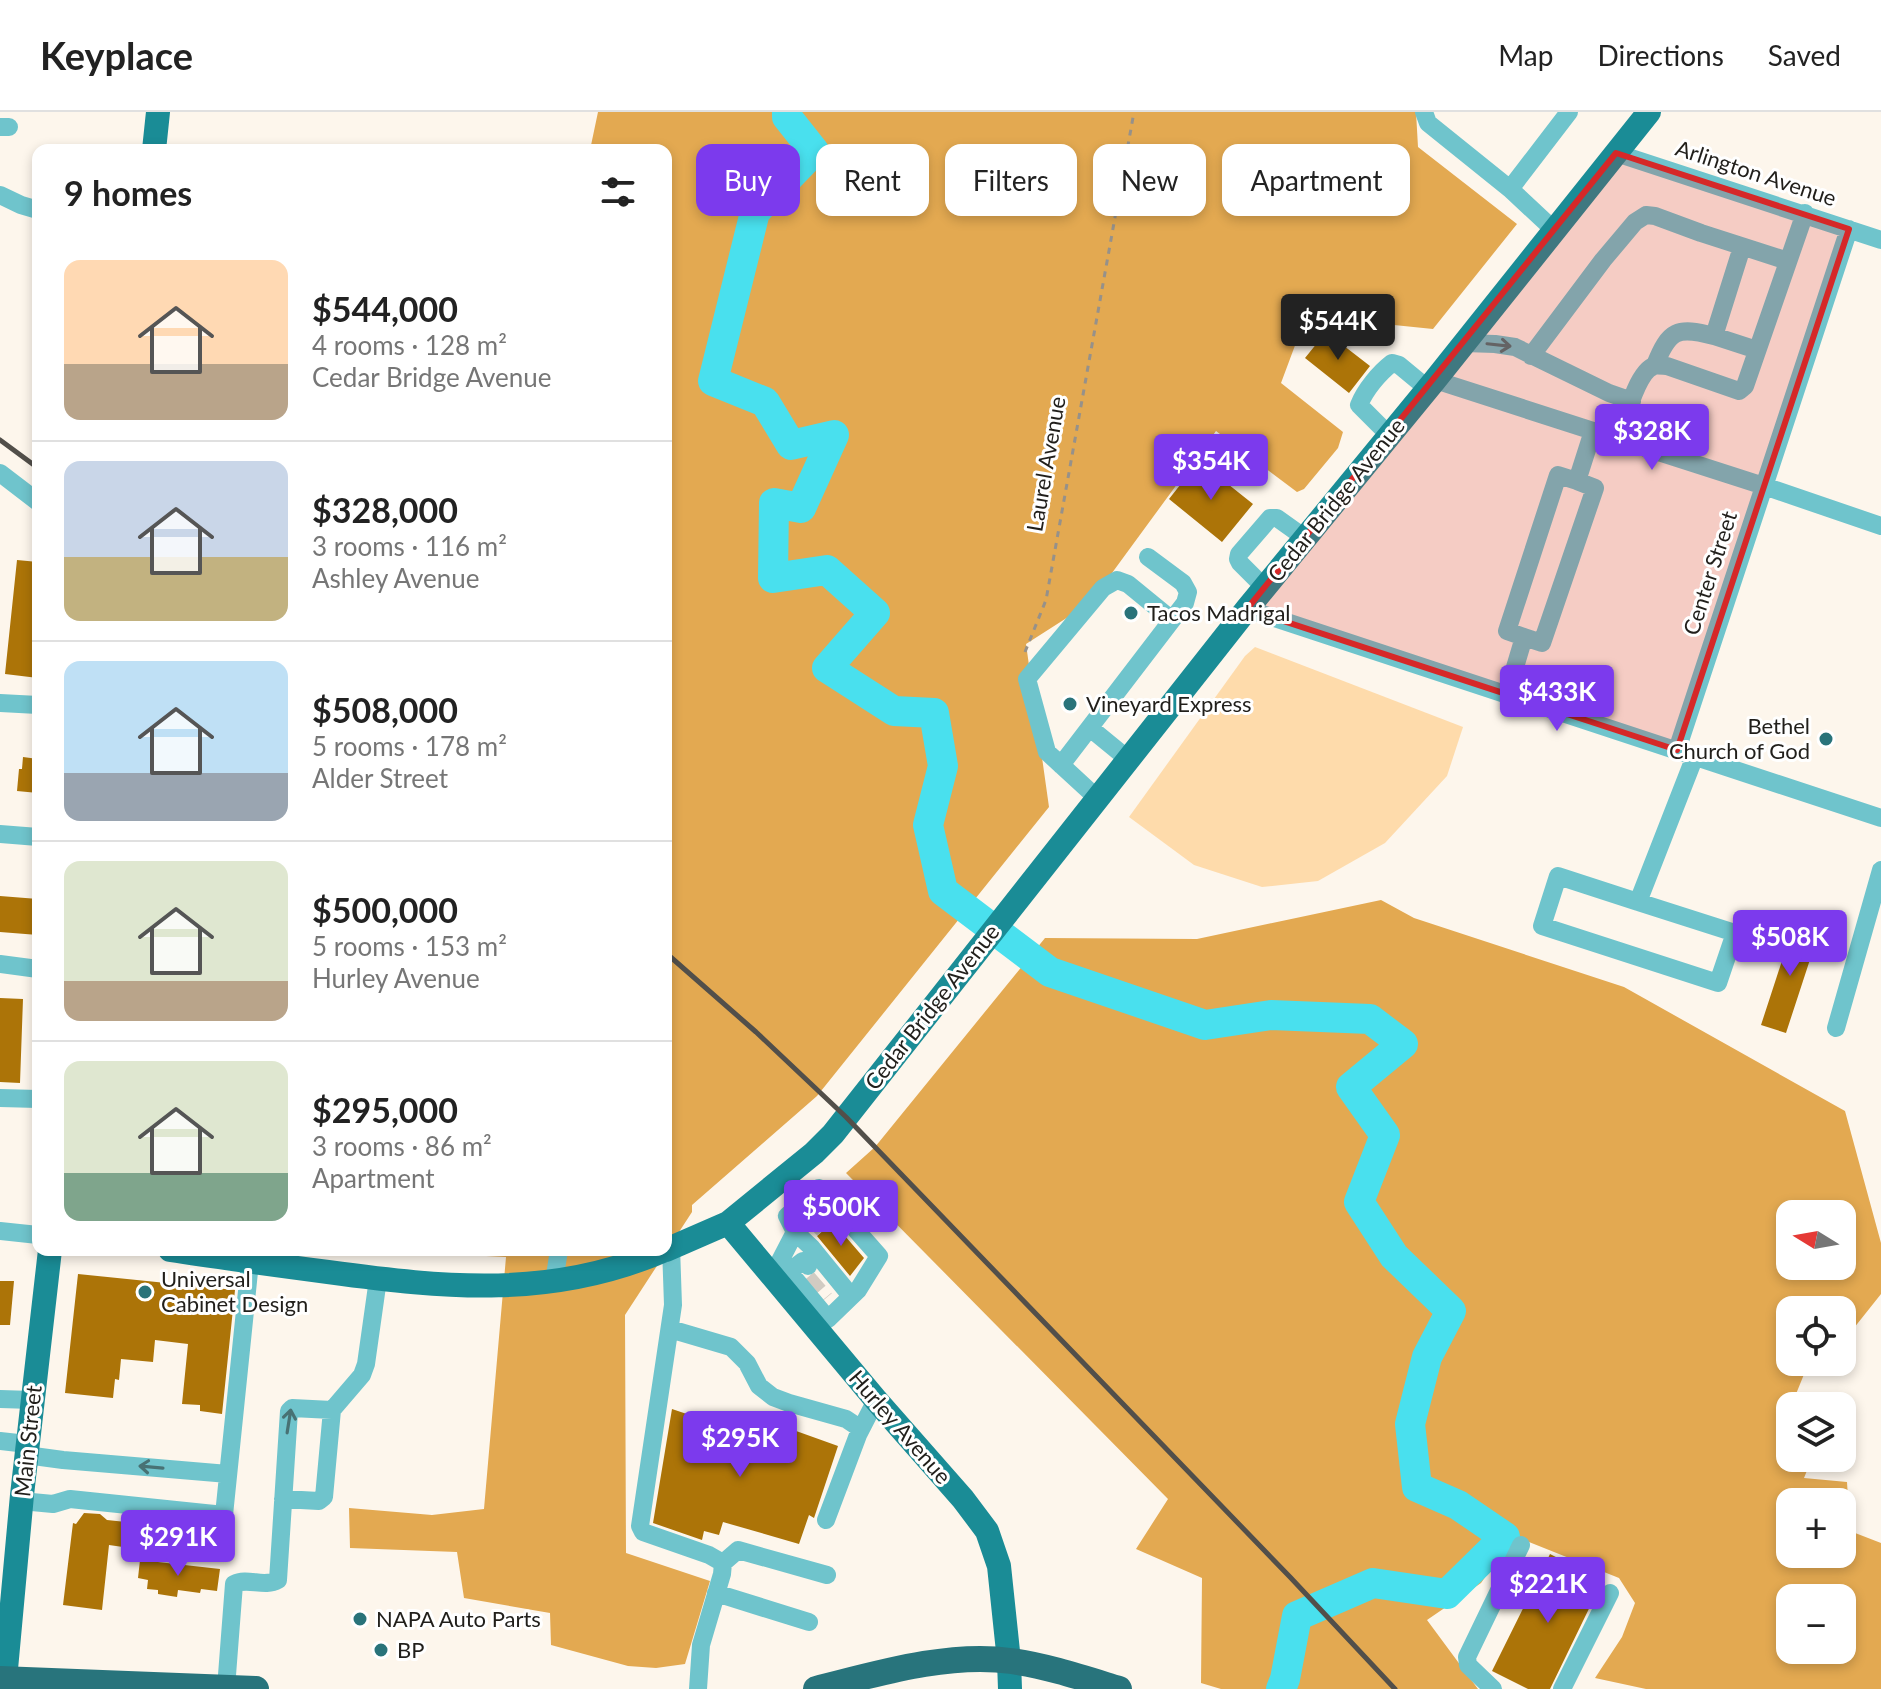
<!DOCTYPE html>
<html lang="en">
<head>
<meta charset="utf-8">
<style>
	:root { --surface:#fff; --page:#f6f6f6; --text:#222; --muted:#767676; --line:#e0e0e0; --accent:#7c3aed }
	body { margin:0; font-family:Lato,sans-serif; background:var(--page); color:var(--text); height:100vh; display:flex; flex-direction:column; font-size:30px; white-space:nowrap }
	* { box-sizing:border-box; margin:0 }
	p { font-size:26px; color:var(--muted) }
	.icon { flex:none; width:44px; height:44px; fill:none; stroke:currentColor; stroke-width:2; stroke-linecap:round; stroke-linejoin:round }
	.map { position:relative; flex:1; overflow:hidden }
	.sheet { position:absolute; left:32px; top:32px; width:640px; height:1112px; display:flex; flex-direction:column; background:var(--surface); border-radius:16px; box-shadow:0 4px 12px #0003 }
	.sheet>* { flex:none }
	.hud { position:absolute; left:696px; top:32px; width:760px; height:72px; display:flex; gap:16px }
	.needle { width:52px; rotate:281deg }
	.controls { position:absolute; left:1776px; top:1088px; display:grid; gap:16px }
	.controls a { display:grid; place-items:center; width:80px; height:80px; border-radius:16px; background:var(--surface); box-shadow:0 4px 12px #0003; font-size:40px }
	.price { position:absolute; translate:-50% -68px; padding:0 18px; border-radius:8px; background:var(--accent); color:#fff; font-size:26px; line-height:52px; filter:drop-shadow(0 2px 4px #0008) }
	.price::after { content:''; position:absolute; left:50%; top:48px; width:24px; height:18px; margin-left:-12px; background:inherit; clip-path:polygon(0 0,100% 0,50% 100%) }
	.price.selected { background:#222; color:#fff }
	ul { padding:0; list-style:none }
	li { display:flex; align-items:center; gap:24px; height:200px; padding:0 32px }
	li+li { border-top:2px solid var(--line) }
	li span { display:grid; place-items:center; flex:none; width:224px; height:160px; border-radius:16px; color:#555 }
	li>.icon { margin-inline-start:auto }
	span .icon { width:96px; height:96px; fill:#fffc; stroke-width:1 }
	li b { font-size:34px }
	h2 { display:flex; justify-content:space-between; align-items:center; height:96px; padding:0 32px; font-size:34px }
	.pill { padding:0 28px; border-radius:16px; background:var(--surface); box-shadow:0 4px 12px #0003; font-size:28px; line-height:72px }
	.pill.selected { background:var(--accent); color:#fff }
	header { display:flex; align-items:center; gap:48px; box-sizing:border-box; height:112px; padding:0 40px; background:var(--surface); border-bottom:2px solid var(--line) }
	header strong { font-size:38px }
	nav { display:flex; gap:44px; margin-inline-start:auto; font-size:28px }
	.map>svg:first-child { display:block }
</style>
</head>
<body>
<header>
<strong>Keyplace</strong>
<nav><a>Map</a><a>Directions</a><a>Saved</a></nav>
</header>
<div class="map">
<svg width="1881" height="1577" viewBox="0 0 1881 1577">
	<rect width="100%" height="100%" fill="#fdf6ec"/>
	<path fill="#fedbab" d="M1255,535l208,80 -16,49 -62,67 -67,38 -56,6 -68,-22 -65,-48 116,-161z"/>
	<path fill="#e3a951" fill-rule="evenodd" d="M598,0h818l2,35 99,77 -84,105 -127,-13 -25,67 62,49 -5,16 -34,41 -7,3 -81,-61 -126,172 -64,41 23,163 -232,289 -125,109v7l-67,103 1,238 84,28 -25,83 -29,4 -28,-2 -77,-21 -1,-32 -86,-15 -7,-46 -107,-4 -1,-40 83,7 52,-6 22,-252 -40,-2 1,-5h199v-1100h-76z
		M1381,788l33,18 210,69 221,124 36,132v51l-39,49v-33h-52v52h19l-13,32 33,12h-39v52h22l-8,20 43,4 3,49 31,12v146h-235l-51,-11 27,-41 13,-34 -16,-25 -105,-42 -33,47 -54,37 51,69h-257l-20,-6 1,-105 -66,-29 32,-50 -322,-326 29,-26 170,-209 152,1zM1790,1102h52v52h-52zM1790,1390h52v52h-52zM1790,1486h52v52h-52z"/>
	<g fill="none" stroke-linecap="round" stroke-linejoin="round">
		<path stroke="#49e0ee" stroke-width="30" d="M787,0v5l27,34 -59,61 -42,169 52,21 26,43 43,-10 -33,73 -27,-5 -1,75 54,-8 48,43 -48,55 67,43 40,2 9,53 -15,59 15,66 107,81 155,53 66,-10 99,4 33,25 -52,43 34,48 -26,67 35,54 57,55 -24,46 -17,67 7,63 41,18 47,32 -58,57 -74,-11 -76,33 -12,63 -4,10"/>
	</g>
	<path fill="#ac7408" d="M1326,220l44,34 -21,27 -44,-35z
		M1199,349l54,43 -31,38 -53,-43z
		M17,448l21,2v116l-33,-4z
		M23,645l15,2v34l-21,-2 2,-22h3z
		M0,784l38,3v36l-38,-3z
		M1794,812l25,8 -33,101 -25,-8z
		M0,886l23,1 -3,84 -20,-1z
		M833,1110l31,36 -14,18 -33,-40z
		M78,1162l157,16 -13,124 -22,-3v-6l-18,-1 6,-60 -33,-4 -2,22 -32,-3 -2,21 -4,-1 -2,19 -48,-5z
		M0,1169h14l-4,44h-10z
		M672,1297l62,21 4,-9 44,17 3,-11 53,19 -24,72 -5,-3 -10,29 -76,-22 -4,13 -15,-4 -2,9 -49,-17z
		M84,1401l16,1 7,6 19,2 -3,25 -14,-2 -7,65 -39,-5 10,-82 3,1z
		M1550,1442l55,28 -6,6 -49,101h-22l-36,-18z
		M140,1448l80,9 -3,22 -16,-2 -1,4 -22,-3 -1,7 -19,-3v-4l-11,-1 1,-9 -10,-2z"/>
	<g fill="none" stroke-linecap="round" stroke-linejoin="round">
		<path stroke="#d1cbc2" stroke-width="18" stroke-dasharray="18 9" stroke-linecap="butt" d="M802,1106l13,-12
			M811,1117l14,-13
			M807,1166l18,21"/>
		<path stroke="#96918a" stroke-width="3" stroke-dasharray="6 6" stroke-linecap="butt" d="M1025,540l21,-52 88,-488"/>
		<path stroke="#6fc4cc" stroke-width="18" d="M1424,0l4,11 82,66
			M0,15h9
			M1616,41l265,87
			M0,83l21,10 17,5
			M1554,118l-44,-41 59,-77
			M1714,224l43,14
			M1464,231l31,1 20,3 94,46 23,8
			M1531,244l72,-96 32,-38 11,-7 9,1 46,17 87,28
			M1655,253c14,-35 22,-39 59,-29l28,-89
			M1435,268l329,106 117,40
			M1389,323l-30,-30c6,-15 20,-32 33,-42l7,2 29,24
			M1618,327c6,-16 19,-68 36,-73 3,-1 10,0 13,0l72,25 6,-5 60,-173
			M0,361l38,29
			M1264,475l-24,-24 -2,-4 1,-5 31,-36h7l28,20
			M1247,497l634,209
			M1524,525l18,6 53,-155 -18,-7
			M1507,582l17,-57 -17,-6 51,-156 19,6 16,-50
			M0,591l38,2
			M1090,616l39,32
			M1677,638l172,-521
			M1061,653l124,-162 3,-11 -5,-9 -35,-26
			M1098,687l-51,-47 -20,-73 76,-91 14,-8 11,4 44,36
			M0,722l38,3
			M1638,790l97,31 -17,50 -176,-57 16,-50 80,26 57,-146
			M0,852l38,5
			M1836,916l45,-158
			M0,986l38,1
			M819,1076l60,68 -21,34 -30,29 -48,-58 15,-29 -8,-16z
			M801,1116l-6,4 16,15 40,49
			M0,1119l38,4
			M671,1135l2,58 -33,221 3,6 66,23 14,8 -1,11 -21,71 -3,44
			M790,1159l13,-10 5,5
			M554,1170l5,-32
			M670,1217l61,18 16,16 12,23 14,11 16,6 57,16 15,10
			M0,1287l32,1
			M332,1298l30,-35 4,-11 12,-85
			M0,1329l27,3
			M26,1343l37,5 165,14
			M21,1389l32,3 17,-5 154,16 26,-253
			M826,1408l32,-85 18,-35
			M723,1451l15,-13 89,25
			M716,1481l93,29
			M226,1576l8,-104c14,-7 30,4 44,-4l11,-169 3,-3 40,2 -8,87 -5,4 -36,-2
			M1493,1577l-25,-24 -1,-8 54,-112
			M1562,1577l48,-96"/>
		<path stroke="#1a8c96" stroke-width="24" d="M154,38l4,-38
			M728,1111l148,177 87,99 24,32 12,35 10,95 1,28
			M170,1138c52,8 105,15 158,22 118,16 224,27 337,-22
			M666,1138l62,-27 86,-70 19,-19 414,-525 188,-229 214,-268
			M5,1568l17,-185 28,-245"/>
		<path stroke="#28747c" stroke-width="26" d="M0,1567l256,10
			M816,1577c60,-15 132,-37 195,-28 36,5 72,17 108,28"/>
		<path stroke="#524f4a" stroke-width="5" d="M0,328l38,28
			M666,841l90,79 90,85 444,460 105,112"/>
	</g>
	<defs><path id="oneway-shaft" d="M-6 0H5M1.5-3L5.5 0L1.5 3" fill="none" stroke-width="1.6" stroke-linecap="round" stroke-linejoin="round" transform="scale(2)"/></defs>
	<g stroke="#487274">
		<use href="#oneway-shaft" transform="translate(1499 233) rotate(6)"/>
		<use href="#oneway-shaft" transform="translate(289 1309) rotate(-81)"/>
		<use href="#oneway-shaft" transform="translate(151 1355) rotate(-175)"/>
	</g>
	<path fill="#d62828" fill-opacity="0.2" stroke="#d62828" stroke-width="6" stroke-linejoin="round" d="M1616,41l233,76 -172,521 -430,-141z"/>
	<g fill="#29737a" stroke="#fff" stroke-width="3">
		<circle cx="1131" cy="501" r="8"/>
		<circle cx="1070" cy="592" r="8"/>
		<circle cx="1826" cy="627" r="8"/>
		<circle cx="145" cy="1180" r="8"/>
		<circle cx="360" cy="1507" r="8"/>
		<circle cx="381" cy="1538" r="8"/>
	</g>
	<g text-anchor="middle" stroke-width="6" stroke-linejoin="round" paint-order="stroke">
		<g font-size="22" fill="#211f1b" stroke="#fff">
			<text transform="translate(1756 61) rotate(18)" y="8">Arlington Avenue</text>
			<text transform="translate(1046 352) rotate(-80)" y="8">Laurel Avenue</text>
			<text transform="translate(1336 388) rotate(-51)" y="8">Cedar Bridge Avenue</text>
			<text transform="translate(1710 461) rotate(-72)" y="8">Center Street</text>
			<text transform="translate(932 895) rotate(-52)" y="8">Cedar Bridge Avenue</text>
			<text transform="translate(900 1315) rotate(49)" y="8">Hurley Avenue</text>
			<text transform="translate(28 1329) rotate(-84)" y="8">Main Street</text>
		</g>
		<g font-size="22" fill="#211f1b" stroke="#fff" text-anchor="start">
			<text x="1147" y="509">Tacos Madrigal</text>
			<text x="1086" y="600">Vineyard Express</text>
			<text x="1810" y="622" text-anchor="end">Bethel<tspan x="1810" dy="25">Church of God</tspan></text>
			<text x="161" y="1175">Universal<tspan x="161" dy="25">Cabinet Design</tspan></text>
			<text x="376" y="1515">NAPA Auto Parts</text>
			<text x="397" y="1546">BP</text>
		</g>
	</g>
</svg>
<div class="controls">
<a><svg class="needle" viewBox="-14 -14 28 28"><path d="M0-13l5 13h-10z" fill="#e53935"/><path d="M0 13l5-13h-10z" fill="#767676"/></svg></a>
<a><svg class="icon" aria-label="locate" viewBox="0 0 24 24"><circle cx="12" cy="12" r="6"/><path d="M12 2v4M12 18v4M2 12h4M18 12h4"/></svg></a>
<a><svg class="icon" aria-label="layers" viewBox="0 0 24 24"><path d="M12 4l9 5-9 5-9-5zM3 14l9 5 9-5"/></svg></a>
<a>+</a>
<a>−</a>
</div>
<b class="price selected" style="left:1338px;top:250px">$544K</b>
<b class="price" style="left:1652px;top:360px">$328K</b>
<b class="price" style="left:1211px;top:390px">$354K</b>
<b class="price" style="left:1557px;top:621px">$433K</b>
<b class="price" style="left:1790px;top:866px">$508K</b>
<b class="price" style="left:841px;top:1136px">$500K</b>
<b class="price" style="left:740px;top:1367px">$295K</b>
<b class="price" style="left:178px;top:1466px">$291K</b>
<b class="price" style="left:1548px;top:1513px">$221K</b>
<div class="hud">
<a class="pill selected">Buy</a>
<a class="pill">Rent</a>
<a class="pill">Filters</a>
<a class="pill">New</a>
<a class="pill">Apartment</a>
</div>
<section class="sheet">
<h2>9 homes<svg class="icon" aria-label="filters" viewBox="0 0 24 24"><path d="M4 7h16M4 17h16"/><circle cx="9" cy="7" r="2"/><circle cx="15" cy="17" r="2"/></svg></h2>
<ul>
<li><span style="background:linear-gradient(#ffd9b3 65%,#b9a48a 0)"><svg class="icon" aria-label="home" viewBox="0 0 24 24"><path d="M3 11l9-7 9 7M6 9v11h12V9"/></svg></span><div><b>$544,000</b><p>4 rooms · 128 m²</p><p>Cedar Bridge Avenue</p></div></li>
<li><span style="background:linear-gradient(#c9d6e8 60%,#c2b280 0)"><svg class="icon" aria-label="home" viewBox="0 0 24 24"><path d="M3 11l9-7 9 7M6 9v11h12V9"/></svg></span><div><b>$328,000</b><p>3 rooms · 116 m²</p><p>Ashley Avenue</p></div></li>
<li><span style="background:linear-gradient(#bfe0f5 70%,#9aa5b1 0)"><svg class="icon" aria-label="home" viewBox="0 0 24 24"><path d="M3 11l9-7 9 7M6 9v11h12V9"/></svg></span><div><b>$508,000</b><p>5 rooms · 178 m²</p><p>Alder Street</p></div></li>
<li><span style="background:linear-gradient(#dfe7d0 75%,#b9a48a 0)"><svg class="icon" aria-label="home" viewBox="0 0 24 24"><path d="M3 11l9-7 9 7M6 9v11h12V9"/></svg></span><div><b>$500,000</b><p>5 rooms · 153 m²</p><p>Hurley Avenue</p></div></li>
<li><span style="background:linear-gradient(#dfe7d0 70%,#7fa58c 0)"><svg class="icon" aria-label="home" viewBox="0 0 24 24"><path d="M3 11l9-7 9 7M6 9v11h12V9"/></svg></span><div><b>$295,000</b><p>3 rooms · 86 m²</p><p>Apartment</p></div></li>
</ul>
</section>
</div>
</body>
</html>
